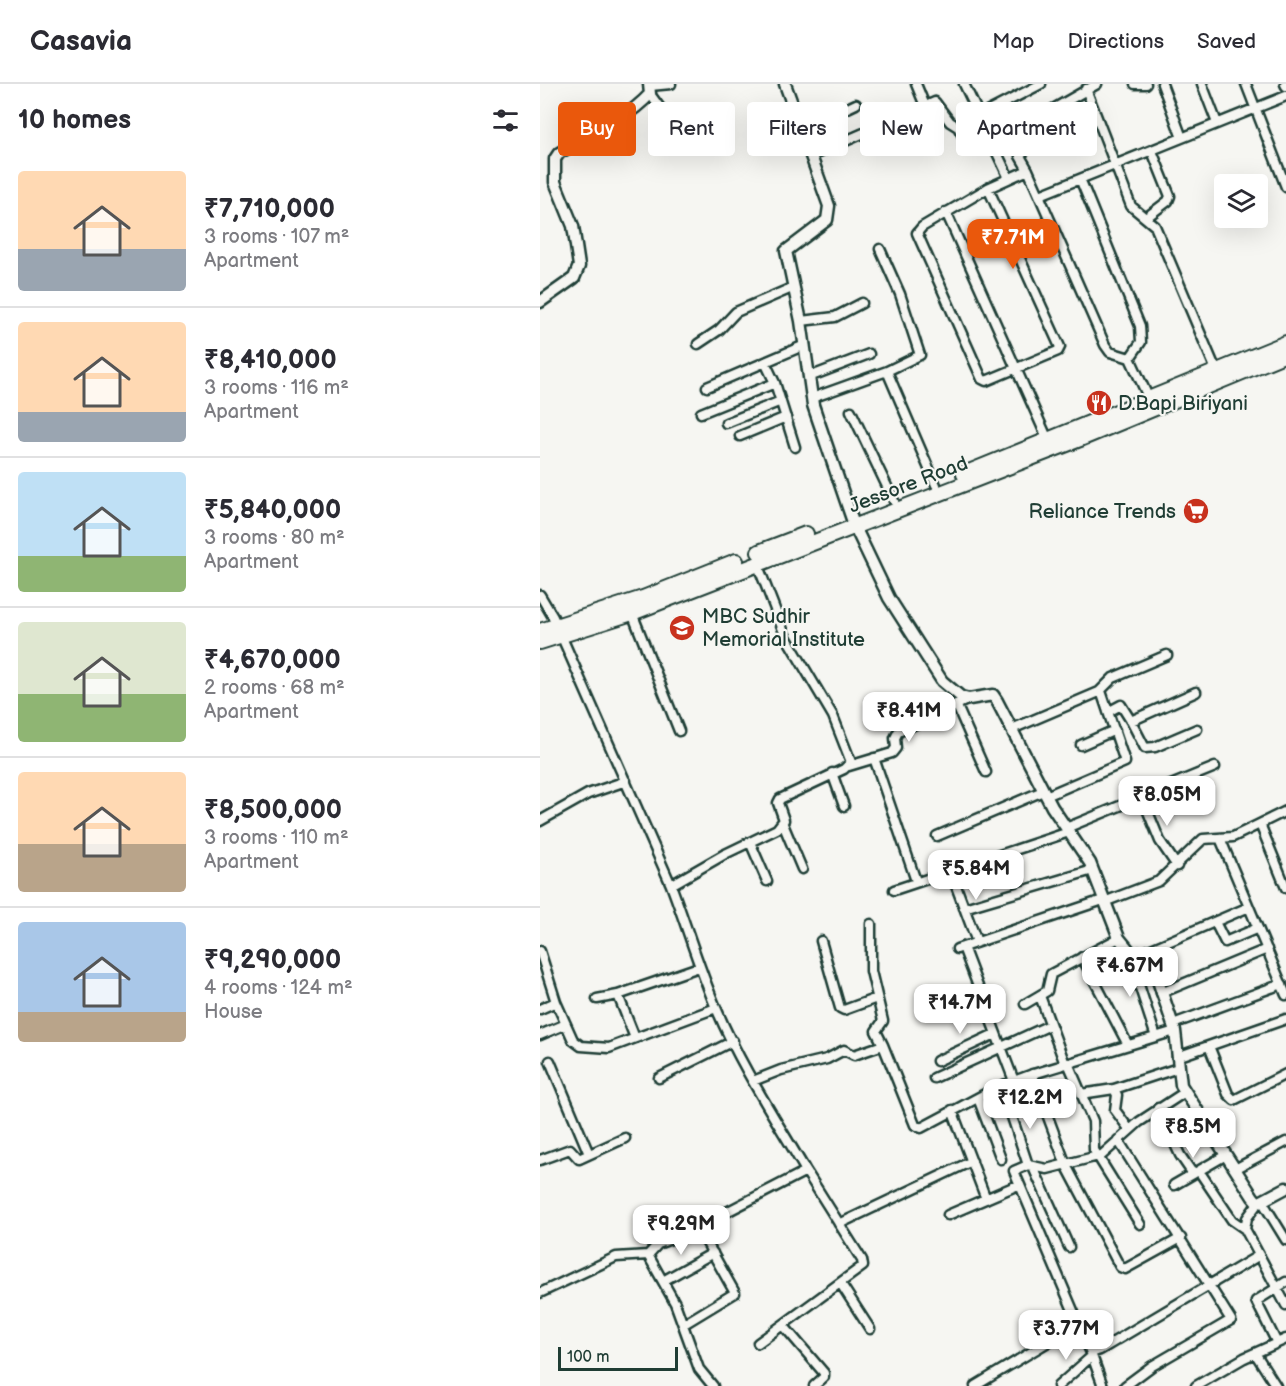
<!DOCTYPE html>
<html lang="en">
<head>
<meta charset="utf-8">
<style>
	:root { --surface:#fff; --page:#f2f2f3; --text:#2b2b33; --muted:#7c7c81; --line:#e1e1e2; --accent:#ea580c }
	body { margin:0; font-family:"Balsamiq Sans",sans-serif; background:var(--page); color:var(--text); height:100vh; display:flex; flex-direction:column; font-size:22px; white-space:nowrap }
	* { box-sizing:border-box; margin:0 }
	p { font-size:20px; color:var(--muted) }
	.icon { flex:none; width:33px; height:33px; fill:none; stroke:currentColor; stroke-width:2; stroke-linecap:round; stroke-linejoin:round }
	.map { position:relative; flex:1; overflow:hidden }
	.drawer { display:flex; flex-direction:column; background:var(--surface); width:540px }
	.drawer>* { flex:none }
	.hud { position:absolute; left:18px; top:18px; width:570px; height:54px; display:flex; gap:12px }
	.buttons { position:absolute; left:674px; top:90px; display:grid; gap:12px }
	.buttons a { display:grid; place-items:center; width:54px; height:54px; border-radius:6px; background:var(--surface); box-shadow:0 6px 24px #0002; font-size:30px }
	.scale { position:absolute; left:18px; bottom:15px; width:120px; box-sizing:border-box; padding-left:6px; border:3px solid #1f3d34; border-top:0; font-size:16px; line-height:21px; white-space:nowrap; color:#1f3d34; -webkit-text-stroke:4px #f6f6f2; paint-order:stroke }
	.price { position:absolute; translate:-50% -51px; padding:0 14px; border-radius:12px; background:#fff; color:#222; font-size:20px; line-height:39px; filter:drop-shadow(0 2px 3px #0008) }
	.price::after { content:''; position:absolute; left:50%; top:36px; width:18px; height:14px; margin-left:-9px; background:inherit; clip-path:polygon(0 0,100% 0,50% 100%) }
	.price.current { background:var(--accent); color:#fff }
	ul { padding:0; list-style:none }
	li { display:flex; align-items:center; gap:18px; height:150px; padding:0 18px }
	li+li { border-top:2px solid var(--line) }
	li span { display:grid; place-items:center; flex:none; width:168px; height:120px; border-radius:6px; color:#555 }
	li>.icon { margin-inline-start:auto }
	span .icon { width:72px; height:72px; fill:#fffc; stroke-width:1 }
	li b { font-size:26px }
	h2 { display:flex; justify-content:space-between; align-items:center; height:72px; padding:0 18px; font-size:26px }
	.chip { padding:0 21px; border-radius:6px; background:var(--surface); box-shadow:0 6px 24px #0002; font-size:21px; line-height:54px }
	.chip.current { background:var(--accent); color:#fff }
	header { display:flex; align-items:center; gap:36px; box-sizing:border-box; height:84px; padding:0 30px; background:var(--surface); border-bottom:2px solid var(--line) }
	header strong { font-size:28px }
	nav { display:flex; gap:33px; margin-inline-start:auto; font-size:21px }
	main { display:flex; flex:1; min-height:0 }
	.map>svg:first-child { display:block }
</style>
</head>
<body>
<header>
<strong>Casavia</strong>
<nav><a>Map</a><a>Directions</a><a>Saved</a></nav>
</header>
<main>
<section class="drawer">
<h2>10 homes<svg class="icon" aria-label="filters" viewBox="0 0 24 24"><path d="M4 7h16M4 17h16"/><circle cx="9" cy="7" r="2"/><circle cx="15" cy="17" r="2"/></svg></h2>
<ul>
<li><span style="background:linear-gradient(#ffd9b3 65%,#9aa5b1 0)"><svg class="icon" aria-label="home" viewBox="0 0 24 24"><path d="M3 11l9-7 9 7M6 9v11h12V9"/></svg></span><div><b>₹7,710,000</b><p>3 rooms · 107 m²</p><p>Apartment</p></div></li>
<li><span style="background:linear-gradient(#ffd9b3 75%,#9aa5b1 0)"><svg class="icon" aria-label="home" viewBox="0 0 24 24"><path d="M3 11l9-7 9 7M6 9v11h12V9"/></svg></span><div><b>₹8,410,000</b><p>3 rooms · 116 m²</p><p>Apartment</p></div></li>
<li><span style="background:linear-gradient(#bfe0f5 70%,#8fb573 0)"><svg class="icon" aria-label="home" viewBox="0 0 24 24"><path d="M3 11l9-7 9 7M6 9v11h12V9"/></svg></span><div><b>₹5,840,000</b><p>3 rooms · 80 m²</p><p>Apartment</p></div></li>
<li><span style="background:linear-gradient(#dfe7d0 60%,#8fb573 0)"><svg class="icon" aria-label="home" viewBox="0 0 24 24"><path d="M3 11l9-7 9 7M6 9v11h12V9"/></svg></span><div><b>₹4,670,000</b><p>2 rooms · 68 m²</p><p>Apartment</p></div></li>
<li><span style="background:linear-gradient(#ffd9b3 60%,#b9a48a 0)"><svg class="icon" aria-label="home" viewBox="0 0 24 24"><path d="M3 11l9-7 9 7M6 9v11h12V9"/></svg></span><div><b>₹8,500,000</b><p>3 rooms · 110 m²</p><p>Apartment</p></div></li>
<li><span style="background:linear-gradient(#a9c7e8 75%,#b9a48a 0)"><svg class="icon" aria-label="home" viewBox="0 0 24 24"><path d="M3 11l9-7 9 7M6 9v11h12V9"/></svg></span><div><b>₹9,290,000</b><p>4 rooms · 124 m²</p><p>House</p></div></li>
</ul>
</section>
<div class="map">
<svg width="746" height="1302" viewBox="0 0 746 1302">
	<rect width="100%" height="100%" fill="#f6f6f2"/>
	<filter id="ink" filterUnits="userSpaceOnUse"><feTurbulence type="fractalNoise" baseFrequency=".0167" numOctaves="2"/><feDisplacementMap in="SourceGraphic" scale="12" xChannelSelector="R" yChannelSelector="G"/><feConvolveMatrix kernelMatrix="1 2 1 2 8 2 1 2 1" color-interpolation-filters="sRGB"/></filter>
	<g filter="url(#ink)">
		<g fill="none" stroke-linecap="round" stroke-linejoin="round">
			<g stroke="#1f3d34" stroke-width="13">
				<path id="minor" d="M376,0l9,22
					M424,0l45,94
					M595,0h11
					M622,0l20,54
					M662,0l15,39
					M706,0l40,103
					M745,0l1,2
					M110,2l21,-2
					M546,5l45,117 24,20 61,144
					M110,10l36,49 30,-13
					M261,46l55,-26
					M431,66l-13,-23 83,-43
					M271,72l124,-54 15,20 8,5
					M488,86l-8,-14 12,-12 -6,-13 1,-7 70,-40
					M541,97l59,145 1,16 -11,16
					M448,104l72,159 -2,4 -72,30 -4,-2 -65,-146 5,-6 66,-39 40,-18 77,175 5,7 20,6 19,41
					M500,111l246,-99
					M406,128l102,228
					M607,133l21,-16 2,-5 -18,-45
					M261,237l34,-4 27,-14
					M158,260l21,-14 17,-18 58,-25
					M225,278l10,21 20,64
					M347,287l49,114
					M269,293l60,-23
					M167,303l98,-42
					M272,314l75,-27 33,-16 -20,-61 -20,-45
					M311,327l43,90
					M161,329l74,-30
					M186,339l55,-22
					M200,352l46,-19
					M0,511l13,22 118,268
					M92,529l47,118
					M416,620l30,68
					M568,628l13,-7 10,16 65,-29
					M591,637l14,27 10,-1 42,-18
					M472,645l87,-37 14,-14 54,-23
					M541,661l34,-15
					M334,674l42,123
					M309,682l43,-13 4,-5 -1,-10 3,-6 71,-33
					M292,689l12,33
					M506,712l79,-34 -24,-71
					M602,713l18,44 17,25
					M0,737l48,-27 38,-13
					M243,740l19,45
					M720,740l26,64
					M526,744l149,-61
					M397,752l106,-45
					M680,754l66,157
					M210,758l17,39
					M410,786l27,72
					M354,806l175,-58
					M564,818l55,-21 44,-42 30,-2 53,-26
					M424,824l129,-38
					M675,838l10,20 33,-14
					M281,857l19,67 4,2 33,-12
					M423,863l51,134
					M417,865l146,-49
					M0,867l16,51 17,38 8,6 28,2 107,-40
					M588,867l28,86
					M602,869l107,-46
					M542,873l46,88
					M621,909l106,-44
					M78,911l17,43
					M500,912l25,68
					M57,915l21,-4 81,-28
					M485,920l22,-13 4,-17 68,-36
					M0,925l16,-7
					M633,940l109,-40
					M0,951l26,-11
					M343,961l32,80 6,3 77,-41 32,-12 145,-44
					M669,962l19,48 6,6 52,-26
					M637,973l109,-38
					M10,977l39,93
					M397,977l58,-27
					M528,979l25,58 1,29 46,74
					M492,990l34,91 54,102 5,2 56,-31
					M119,994l74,-37
					M394,994l116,-53
					M213,997l28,-11 46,-11 17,-9 10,5 29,-10 -7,-14 7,-10 -12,-50v-47
					M574,1005l64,-21
					M645,1008l-46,30 -37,33 -55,14 -19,-4 -14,6 77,182 9,-3 158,-94
					M541,1010l33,-5 3,6 -2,15 14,19
					M438,1014l23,61
					M467,1018l21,63
					M618,1024l22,47 13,19
					M412,1026l34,89
					M578,1056l113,180 -79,46 -27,20
					M0,1076l30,-11 9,10 46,-21
					M493,1083l36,80
					M695,1085l51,-27
					M659,1087l33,49 13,9
					M634,1101l52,-30
					M722,1117l24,39
					M718,1119l-11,15 -2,11 41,76
					M408,1131l70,-30
					M299,1140l133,-63
					M108,1171l27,48 24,66 14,17
					M123,1197l50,-28
					M301,1200l29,45
					M0,1209l76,-36 32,-2 10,-11 26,-10 122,-63c-31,-53 -65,-104 -89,-161 -18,-41 -30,-83 -46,-125l54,-31 52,-25 7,-9 -6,-17 2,-4 64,-30 7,-7 -18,-46 -48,-81 -28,-72
					M144,1240l51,-31 -37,-66
					M243,1241l41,48v4l-10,9
					M218,1259l105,-77 -1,-6 -56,-89
					M737,1259l-21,-42 30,-19
					M551,1269l12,33
					M715,1269l21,33
					M435,1302l103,-62
					M518,1302l34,-30
					M656,1302l48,-28 42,-19"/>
			</g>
			<g stroke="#1f3d34" stroke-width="15">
				<path id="tertiary" d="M245,0l44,122 -2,14 -41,31 15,70 12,84 41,120 35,73 53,83 19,16 8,2 24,-4 4,6 55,106 38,56 29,75 13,16 10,-1 9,7 24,71 6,54 72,112 5,6 28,-15
					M0,218l34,-24 5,-12 -6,-40 -18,-44v-23l4,-6c30,-17 67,-33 91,-59l-1,-10"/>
			</g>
			<g stroke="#1f3d34" stroke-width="18">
				<path id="trunk" d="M424,390l322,-131
					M219,468l47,-18
					M0,547l103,-33 93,-37
					M0,558l92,-29 448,-174 206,-85"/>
			</g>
			<use href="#minor" stroke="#f6f6f2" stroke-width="8"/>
			<use href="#tertiary" stroke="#f6f6f2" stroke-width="10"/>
			<use href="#trunk" stroke="#f6f6f2" stroke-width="14"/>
		</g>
	</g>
	<defs>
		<g id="restaurant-disc" transform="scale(1.35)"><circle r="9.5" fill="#c8321e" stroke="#f6f6f2"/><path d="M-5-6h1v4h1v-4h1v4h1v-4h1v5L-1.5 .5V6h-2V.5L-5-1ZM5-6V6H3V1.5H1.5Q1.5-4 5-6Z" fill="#fff"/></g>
		<g id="supermarket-disc" transform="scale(1.35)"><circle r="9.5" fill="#c8321e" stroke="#f6f6f2"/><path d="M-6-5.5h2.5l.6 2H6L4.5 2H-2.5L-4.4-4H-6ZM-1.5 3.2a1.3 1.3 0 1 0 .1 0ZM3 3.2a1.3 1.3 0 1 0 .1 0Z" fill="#fff"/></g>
		<g id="school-disc" transform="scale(1.35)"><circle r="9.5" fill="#c8321e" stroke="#f6f6f2"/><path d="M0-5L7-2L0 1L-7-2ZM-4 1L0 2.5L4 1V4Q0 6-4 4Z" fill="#fff"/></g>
	</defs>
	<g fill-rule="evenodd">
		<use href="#restaurant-disc" x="559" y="319"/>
		<use href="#supermarket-disc" x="656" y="427"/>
		<use href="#school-disc" x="142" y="544"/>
	</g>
	<g text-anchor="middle" stroke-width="4.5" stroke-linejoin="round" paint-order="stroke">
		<g font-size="20" fill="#1f3d34" stroke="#f6f6f2" text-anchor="start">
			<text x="578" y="326">D.Bapi Biriyani</text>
			<text x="636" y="434" text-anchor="end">Reliance Trends</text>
			<text x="162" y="539">MBC Sudhir<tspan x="162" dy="23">Memorial Institute</tspan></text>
		</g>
		<g font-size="20" fill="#1f3d34" stroke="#f6f6f2">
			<text transform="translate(368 400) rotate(-21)" y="7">Jessore Road</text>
		</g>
	</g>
</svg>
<div class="buttons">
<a><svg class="icon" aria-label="layers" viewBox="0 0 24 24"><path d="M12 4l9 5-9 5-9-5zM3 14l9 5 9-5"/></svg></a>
</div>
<div class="scale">100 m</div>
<b class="price current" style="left:473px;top:186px">₹7.71M</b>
<b class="price" style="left:369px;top:659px">₹8.41M</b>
<b class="price" style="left:627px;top:743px">₹8.05M</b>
<b class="price" style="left:436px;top:817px">₹5.84M</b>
<b class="price" style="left:590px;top:914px">₹4.67M</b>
<b class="price" style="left:420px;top:951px">₹14.7M</b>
<b class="price" style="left:490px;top:1046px">₹12.2M</b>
<b class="price" style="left:653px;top:1075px">₹8.5M</b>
<b class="price" style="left:141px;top:1172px">₹9.29M</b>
<b class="price" style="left:526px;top:1277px">₹3.77M</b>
<div class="hud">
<a class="chip current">Buy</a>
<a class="chip">Rent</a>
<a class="chip">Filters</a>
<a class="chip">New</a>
<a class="chip">Apartment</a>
</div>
</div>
</main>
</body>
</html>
